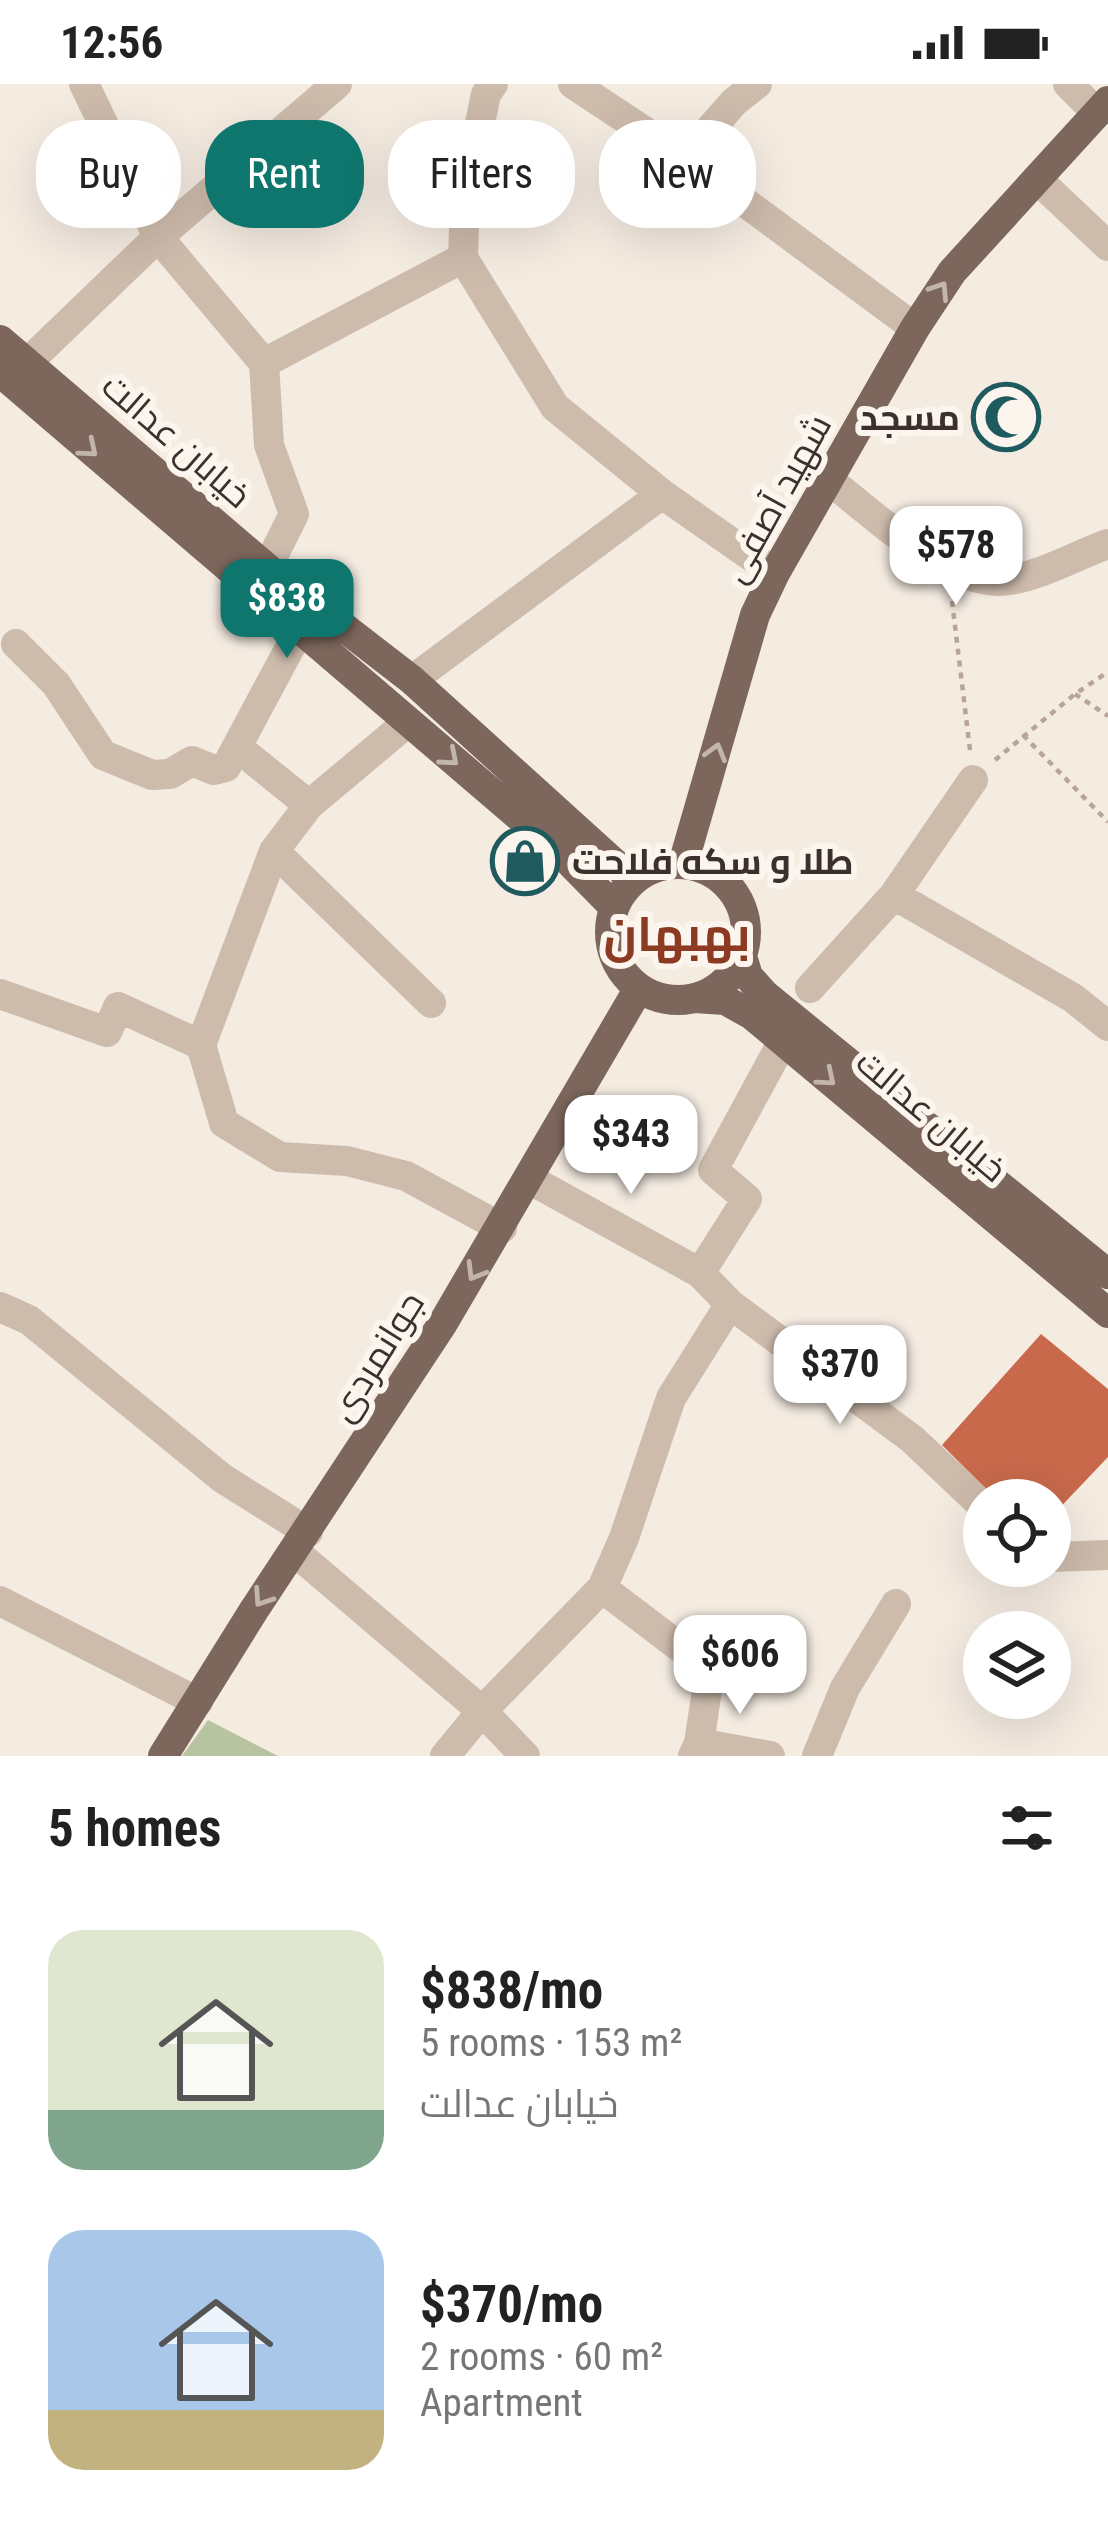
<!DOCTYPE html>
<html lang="en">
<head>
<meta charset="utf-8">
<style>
	:root { --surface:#fff; --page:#f6f6f6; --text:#222; --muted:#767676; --accent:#0f766e }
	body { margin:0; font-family:"Roboto Condensed",Cairo,sans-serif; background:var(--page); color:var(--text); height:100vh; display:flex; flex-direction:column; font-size:45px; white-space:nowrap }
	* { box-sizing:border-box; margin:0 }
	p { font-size:39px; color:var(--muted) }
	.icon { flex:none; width:66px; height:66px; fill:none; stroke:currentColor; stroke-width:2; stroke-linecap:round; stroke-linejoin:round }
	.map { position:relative; height:1672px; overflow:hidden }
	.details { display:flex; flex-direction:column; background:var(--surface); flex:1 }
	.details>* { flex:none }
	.banner { position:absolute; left:36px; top:36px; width:1038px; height:108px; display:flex; gap:24px }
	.tools { position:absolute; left:963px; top:1395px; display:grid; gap:24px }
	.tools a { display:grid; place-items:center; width:108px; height:108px; border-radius:50%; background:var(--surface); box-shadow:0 12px 48px #0002; font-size:60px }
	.price { position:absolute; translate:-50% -102px; padding:0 27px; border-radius:24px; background:#fff; color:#222; font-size:39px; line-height:78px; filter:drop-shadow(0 3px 6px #0008) }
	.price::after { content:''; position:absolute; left:50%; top:72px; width:36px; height:27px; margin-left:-18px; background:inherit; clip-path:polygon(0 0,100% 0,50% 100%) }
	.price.on { background:var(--accent); color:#fff }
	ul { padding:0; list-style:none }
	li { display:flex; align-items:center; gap:36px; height:300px; padding:0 48px }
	li span { display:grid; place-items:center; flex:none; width:336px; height:240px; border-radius:36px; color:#555 }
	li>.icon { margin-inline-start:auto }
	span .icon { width:144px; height:144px; fill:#fffc; stroke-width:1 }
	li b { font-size:51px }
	h2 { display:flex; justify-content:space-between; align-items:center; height:144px; padding:0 48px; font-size:51px }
	.pill { padding:0 42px; border-radius:48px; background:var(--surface); box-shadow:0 12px 48px #0002; font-size:42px; line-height:108px }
	.pill.on { background:var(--accent); color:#fff }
	.status { display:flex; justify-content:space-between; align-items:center; height:84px; padding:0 60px; background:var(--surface); direction:ltr }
	.status svg { height:33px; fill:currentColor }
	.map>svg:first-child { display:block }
</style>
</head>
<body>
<div class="status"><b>12:56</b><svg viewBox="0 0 49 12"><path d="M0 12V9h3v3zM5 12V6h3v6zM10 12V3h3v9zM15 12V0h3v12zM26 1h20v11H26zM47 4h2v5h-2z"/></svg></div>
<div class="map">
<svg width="1108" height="1672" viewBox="0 0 1108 1672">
	<rect width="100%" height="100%" fill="#f4ebe1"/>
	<path fill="#b8c4a0" d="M208,1636l70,36h-96z"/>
	<path fill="#c8694b" d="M1041,1250l67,55v68l-58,61v-18h-53l-55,-55z"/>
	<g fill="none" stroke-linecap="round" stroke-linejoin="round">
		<path stroke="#b9a596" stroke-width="4.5" stroke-dasharray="6 6" stroke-linecap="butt" d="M952,517l18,149
			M1075,610l33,22
			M1023,651l85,87
			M995,676l80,-66 33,-22"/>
		<path stroke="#cdbbac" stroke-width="30" d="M84,0l74,153 106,126 5,82 25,69 -27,54
			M493,0l-7,10 -21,103 -2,61 92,149 107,87 113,79
			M573,0l112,74 230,170
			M1068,0l29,29
			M685,74l49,-56 23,-18
			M1037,95l71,67
			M27,279l131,-126 179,-153
			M264,279l199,-105
			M831,398c46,34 119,108 179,98 32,-5 67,-25 98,-36
			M16,560l40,40 47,71 49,20 18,-1 22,-13 22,9 12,-3 74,-138
			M412,596l250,-186
			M237,663l72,58
			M274,767l157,152
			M894,811l179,103 35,28
			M810,904l84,-93 79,-115
			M0,910l107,38 11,-25 83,38 23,78 56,34 67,4 59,15 96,52
			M201,961l73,-194 35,-46 99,-83
			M529,1095l171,94
			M730,1220l182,135 72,68
			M0,1223l29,13 193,158 86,54
			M294,1467l188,160 -37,45
			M1050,1473l58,-2
			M0,1517l198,101
			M699,1659l71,13
			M525,1672l-43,-45 120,-123
			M693,1672l6,-13 10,-66 -3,-10 -104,-79 22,-50 47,-140 59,-94 -30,-31 47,-74 -34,-29 70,-129
			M817,1672l28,-68 51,-84"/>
		<path stroke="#7d675c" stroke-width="30" d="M0,256l267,228 145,112 221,200
			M0,288l555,475 59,60
			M683,780l72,-249 20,-42 140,-245 37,-56 156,-171
			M610 848a68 68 0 1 1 136 0a68 68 0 1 1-136 0Z
			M742,872l6,20 17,19 343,279
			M695,914l30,2 27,15 356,298
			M163,1672l91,-146 189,-287 196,-335"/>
	</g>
	<defs><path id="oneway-chevron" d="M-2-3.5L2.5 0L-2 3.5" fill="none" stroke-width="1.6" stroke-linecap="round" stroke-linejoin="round" transform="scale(3)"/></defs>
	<g stroke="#c2b5ac">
		<use href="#oneway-chevron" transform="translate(940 206) rotate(-57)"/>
		<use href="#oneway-chevron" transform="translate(89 365) rotate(40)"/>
		<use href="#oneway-chevron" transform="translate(716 668) rotate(-74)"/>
		<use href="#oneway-chevron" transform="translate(450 674) rotate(41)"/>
		<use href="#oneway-chevron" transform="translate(827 994) rotate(40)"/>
		<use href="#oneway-chevron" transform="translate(475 1188) rotate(121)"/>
		<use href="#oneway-chevron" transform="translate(262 1514) rotate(124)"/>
	</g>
	<defs>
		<g id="mosque-ring" transform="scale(3.45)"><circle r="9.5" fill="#fbf5ee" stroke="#1f5a5e" stroke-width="1.5"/><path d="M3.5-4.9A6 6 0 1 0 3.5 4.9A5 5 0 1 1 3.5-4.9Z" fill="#1f5a5e"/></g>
		<g id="shop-ring" transform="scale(3.45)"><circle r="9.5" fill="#fbf5ee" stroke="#1f5a5e" stroke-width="1.5"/><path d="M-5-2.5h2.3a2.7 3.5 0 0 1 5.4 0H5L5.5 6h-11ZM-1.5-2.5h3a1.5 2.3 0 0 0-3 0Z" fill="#1f5a5e"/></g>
	</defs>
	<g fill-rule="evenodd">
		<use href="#mosque-ring" x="1006" y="333"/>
		<use href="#shop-ring" x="525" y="777"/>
	</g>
	<g text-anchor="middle" stroke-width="12" stroke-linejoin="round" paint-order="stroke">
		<g font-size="36" font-weight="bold" fill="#3b302b" stroke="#fbf5ee" text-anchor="end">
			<text x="960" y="346">مسجد</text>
			<text x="572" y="790" text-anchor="start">طلا و سکه فلاحت</text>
		</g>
		<g font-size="36" fill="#3b302b" stroke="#fbf5ee">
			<text transform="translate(177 356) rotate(41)" y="13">خیابان عدالت</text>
			<text transform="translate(776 414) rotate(-61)" y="13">شهید آصفی</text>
			<text transform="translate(932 1031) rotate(40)" y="13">خیابان عدالت</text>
			<text transform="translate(376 1272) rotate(-58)" y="13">جوانمردی</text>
		</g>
		<g font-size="48" font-weight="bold" fill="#8c3b22" stroke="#fbf5ee">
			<text x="677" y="867">بهبهان</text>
		</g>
	</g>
</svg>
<div class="tools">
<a><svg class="icon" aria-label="locate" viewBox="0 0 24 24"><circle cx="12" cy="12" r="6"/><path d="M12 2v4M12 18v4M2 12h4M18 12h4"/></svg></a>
<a><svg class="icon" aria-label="layers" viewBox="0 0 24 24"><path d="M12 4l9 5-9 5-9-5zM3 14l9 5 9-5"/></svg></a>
</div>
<b class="price" style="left:956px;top:524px">$578</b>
<b class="price on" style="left:287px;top:577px">$838</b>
<b class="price" style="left:631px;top:1113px">$343</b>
<b class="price" style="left:840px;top:1343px">$370</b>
<b class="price" style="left:740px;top:1633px">$606</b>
<div class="banner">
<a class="pill">Buy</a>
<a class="pill on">Rent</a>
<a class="pill">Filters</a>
<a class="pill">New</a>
</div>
</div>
<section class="details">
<h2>5 homes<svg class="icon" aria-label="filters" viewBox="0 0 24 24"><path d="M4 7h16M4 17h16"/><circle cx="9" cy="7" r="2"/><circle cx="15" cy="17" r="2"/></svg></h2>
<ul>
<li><span style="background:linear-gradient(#dfe7d0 75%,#7fa58c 0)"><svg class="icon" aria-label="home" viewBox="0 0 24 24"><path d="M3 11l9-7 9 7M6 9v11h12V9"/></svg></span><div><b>$838/mo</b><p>5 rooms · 153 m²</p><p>خیابان عدالت</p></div></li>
<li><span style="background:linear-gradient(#a9c7e8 75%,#c2b280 0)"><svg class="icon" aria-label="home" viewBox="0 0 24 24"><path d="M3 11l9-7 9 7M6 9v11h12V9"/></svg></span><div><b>$370/mo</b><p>2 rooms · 60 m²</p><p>Apartment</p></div></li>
</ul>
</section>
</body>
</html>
